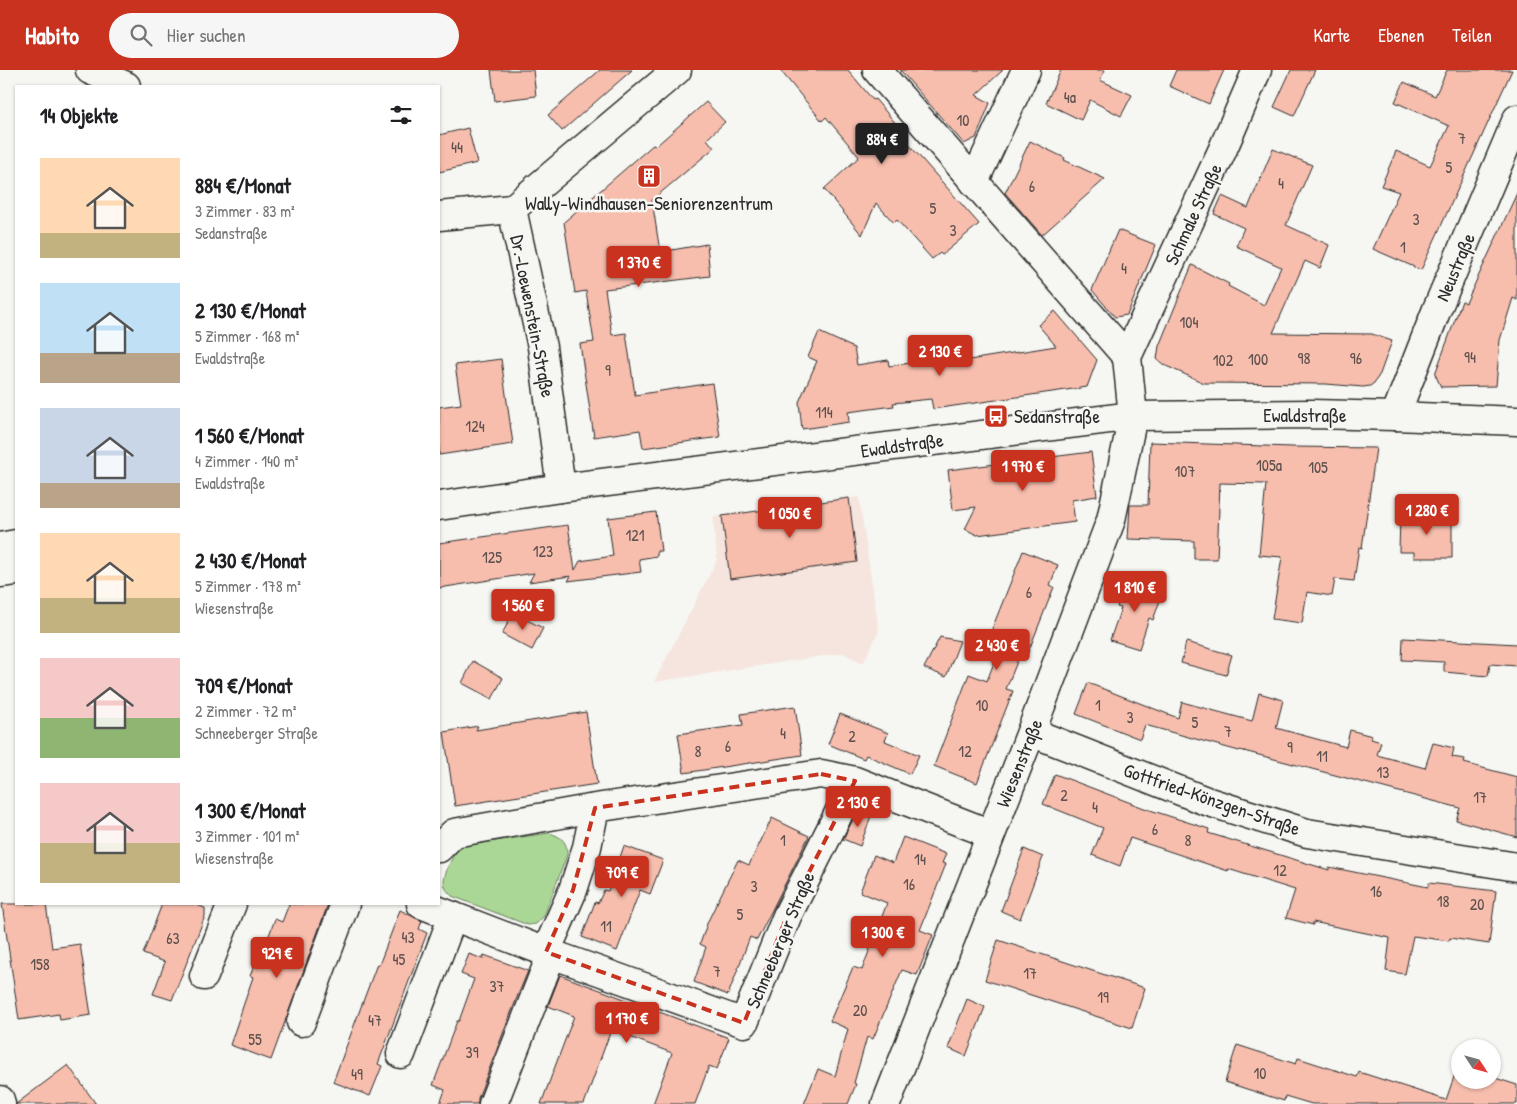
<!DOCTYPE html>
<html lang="de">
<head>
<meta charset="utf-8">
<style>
	:root { --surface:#fff; --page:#f6f6f6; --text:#202124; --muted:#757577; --accent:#c8321e }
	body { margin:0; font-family:"Patrick Hand",sans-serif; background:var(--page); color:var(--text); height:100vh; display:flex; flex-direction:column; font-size:19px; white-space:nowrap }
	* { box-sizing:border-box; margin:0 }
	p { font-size:16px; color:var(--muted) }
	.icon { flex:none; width:28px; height:28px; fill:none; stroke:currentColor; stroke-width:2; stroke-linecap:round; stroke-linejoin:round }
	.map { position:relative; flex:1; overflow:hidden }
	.side { position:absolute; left:15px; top:15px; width:425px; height:820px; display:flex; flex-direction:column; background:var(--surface); border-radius:0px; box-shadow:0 1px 4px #0004 }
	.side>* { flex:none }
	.needle { width:32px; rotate:126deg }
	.fabs { position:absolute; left:1451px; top:969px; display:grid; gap:10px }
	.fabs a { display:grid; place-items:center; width:50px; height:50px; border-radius:50%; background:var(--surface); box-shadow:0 1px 4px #0004; font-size:25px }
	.price { position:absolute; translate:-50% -42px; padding:0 11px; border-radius:5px; background:var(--accent); color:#fff; font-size:16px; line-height:32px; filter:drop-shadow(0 1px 2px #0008) }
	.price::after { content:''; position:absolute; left:50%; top:30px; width:15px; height:11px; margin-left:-8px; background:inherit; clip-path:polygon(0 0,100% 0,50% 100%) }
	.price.active { background:#222; color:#fff }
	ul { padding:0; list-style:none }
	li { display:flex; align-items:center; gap:15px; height:125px; padding:0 25px }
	li span { display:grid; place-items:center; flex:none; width:140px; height:100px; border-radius:0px; color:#555 }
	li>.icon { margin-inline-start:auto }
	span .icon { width:60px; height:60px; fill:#fffc; stroke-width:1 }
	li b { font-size:21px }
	h2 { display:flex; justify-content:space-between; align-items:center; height:60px; padding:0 25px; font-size:21px }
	header { display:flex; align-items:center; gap:30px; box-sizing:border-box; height:70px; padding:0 25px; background:var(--accent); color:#fff }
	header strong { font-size:24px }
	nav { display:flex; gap:28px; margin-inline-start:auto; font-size:18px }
	.search { width:350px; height:45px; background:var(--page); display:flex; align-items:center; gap:12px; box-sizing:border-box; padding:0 18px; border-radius:28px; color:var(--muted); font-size:19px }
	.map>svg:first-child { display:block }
</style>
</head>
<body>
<header>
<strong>Habito</strong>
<div class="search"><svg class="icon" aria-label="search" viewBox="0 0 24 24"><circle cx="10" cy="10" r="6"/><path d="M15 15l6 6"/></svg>Hier suchen</div>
<nav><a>Karte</a><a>Ebenen</a><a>Teilen</a></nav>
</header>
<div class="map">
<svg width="1517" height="1034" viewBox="0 0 1517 1034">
	<rect width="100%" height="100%" fill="#f6f6f2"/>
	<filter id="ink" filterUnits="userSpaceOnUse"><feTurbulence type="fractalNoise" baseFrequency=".02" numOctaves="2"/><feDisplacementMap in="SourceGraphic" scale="10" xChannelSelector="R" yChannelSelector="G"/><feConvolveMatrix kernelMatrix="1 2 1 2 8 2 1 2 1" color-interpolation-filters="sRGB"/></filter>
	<g filter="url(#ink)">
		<path fill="#f6e5de" d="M859,427l20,134 -16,32 -20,-10 -189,29 63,-122 -4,-43z"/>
		<path fill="#aad796" stroke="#6a8160" d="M549,763c12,3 19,9 18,22l-23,61 -8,8 -8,1 -76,-29c-4,-4 -8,-8 -8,-14 0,-9 10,-31 18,-36z"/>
		<path fill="#f7beae" stroke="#2b2b2b" d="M491,0h42l3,26 -41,5z
			M600,0h32l-70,61 -14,-16z
			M780,0h68l25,30 2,-1 34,40 -3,2 73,83 -37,31 -2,-2 -8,6 -35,-39 -3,3 -18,-20 -14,32 -38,-46 35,-32 -33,-40 -4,4z
			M900,0h103l-27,25 14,8 -14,35 -12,6z
			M1061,0h44l-5,10 32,15 -11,21 -31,-16 -9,20 -35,-17z
			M1176,0h48l-15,34 -40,-18z
			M1291,0h24l-21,46 -20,-9z
			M1447,0h65l-91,200 -48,-21 26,-57 -18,-6 15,-35 34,15 19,-40 -54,-24 9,-20 31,14z
			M706,32l19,20 -18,17 7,9 -62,52 8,52 47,-8 3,32 -105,13 7,46 14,-2 9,62 77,-12 8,54 -77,11 -3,-18 -46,7 -14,-93 14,-2 -8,-51 -11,2 -11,-71 90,-78 2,2z
			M468,58l9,35 -38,9v-37z
			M1030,71l35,17 -1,2 41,19 -63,56 -37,-42z
			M1273,79l39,16 -26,60 43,20 -9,23 -15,-7 -32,72 99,1 20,7 -12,33 -6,9 -4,3 -7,1 -37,-3 -122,-1 -40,-18 -7,-6 2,-13 33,-81 37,19 -1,2 36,19 17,-38 -45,-21 8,-18 -30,-14 8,-18 26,12z
			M1517,123v107l-4,-2 -13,42 -4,46 -55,1 -6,-13 27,-73 4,2z
			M1118,160l38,15 -29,70 -12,2 -23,-27z
			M1055,241l42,49 -10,27 -154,22 -2,-10 -38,4 1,3 -46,6 1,10 -47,7 -3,-27 18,-41 -9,-4 11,-25 35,16 3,17 31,-5 1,6 79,-11 1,5 87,-14 -18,-21z
			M501,289l12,85 -74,11v-48l22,-3 -6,-39z
			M1150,372l142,5 84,1 -14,100 -3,-1 -5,34 -19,-2 -3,17 -25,-4 -5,31 -30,-4 10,-62 -23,-2 7,-71 -46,-1 -3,76h-23v-18l-66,-2 2,-34h18z
			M1091,382l6,44 -25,4 3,22 -98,13 -12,-6 11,-22 -23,3 -5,-40z
			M849,428l8,64 -127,17 -8,-63z
			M656,442l5,39h-4v5l-18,3 2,13 -73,9 3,-5 -42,6 5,-9 -95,15v-45l129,-18 7,45 5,-9 33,-5 -5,-38z
			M1400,446h52v42h-38v-6h-15z
			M1023,481l35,14 -8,20 4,2 -27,68 -6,-3 -15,37 7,2 -36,92 -43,-17 35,-92 18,7 14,-37 -13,-5z
			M1127,508l36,14 -10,28 -4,-2 -10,31 -29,-9 11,-32 -4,-1z
			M513,543l30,15 -11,22 -30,-16z
			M940,567l20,4 -14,36 -22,-9z
			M1403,568l114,6v22l-27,-2 -2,12 -44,-4v-10l-42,-2z
			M1186,572l46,13 -6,20 -45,-12z
			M473,591l30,17 -11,21 -30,-16z
			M1088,613l90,35 4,-16 70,19 7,-28 24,7 -7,28 70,19 4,-17 22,6 -1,3 10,3 -4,13 48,13 8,-25 21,5 -2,9 13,2 -1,4 53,14v60l-61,-17 4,-12 -220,-58 -1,1 -94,-26 -5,14 -64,-25z
			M795,636l7,49 -118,18 -6,-39 65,-9 -2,-11z
			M586,642l11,72 -142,22 -11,-74 34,-6 -2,4z
			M840,644l48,19 -3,8 34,14 -9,19 -44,-19 -2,4 -36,-15z
			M1055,704l89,34 65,21 -1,4 121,37v-3l99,20 1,-4 67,8 -7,53 -39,-6 -1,3 -36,-5 -8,38 -19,-3 4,-33 -77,-16v3l-27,-7 9,-28 -67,-21v2l-98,-33 -10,28 -28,-11 11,-27 -60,-24z
			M858,740l13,6 -11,30 -17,-7z
			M772,748l37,18 -52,104 -7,-3 -22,58 -34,-13 12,-35 -6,-3 8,-23 30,-61 11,5z
			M903,767l43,17 -4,9 4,1 -26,66 13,5 -16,40 -15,-5 -29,69 -6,-2 -13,46 2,1 -8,20h-44l14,-35 17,7 13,-47 -18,-8 23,-54 9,3 25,-67 -27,-11 14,-37 19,8z
			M624,776l39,14 -13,34 -10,-4 -23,61 -35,-14 13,-35 3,1 6,-13 4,1z
			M1024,779l19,8 -23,62 -19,-8z
			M2,834h44l6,44 28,-4 11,71 -31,5 -1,-6 -40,6z
			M162,834h32l11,4v8l-33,84 -19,-6 12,-32 -22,-8z
			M289,834h39l-57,156 -41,-15 23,-68 -3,-1 7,-17 3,1 15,-41 7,3z
			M400,840l22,11 -3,8 8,4 -49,131 4,2 -12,30 -37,-14 44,-118 2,1z
			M998,870l147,48 -13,40 -147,-48z
			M469,884l14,5 1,-4 44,16 -10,24 -40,103v6h-38l5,-14 -12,-5 24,-64h2l15,-42 -13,-5z
			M560,905l169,63 -12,31 -8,-3 -14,38h-42l19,-51 -61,-23 -27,74h-43l33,-88 -26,-10z
			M967,929l18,8 -19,49 -18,-8z
			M1237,975l59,19 2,-6 59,19 2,-5 87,28 10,-29 4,1v8h25l7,2v-5l25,8v19h-205l-27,-8 -1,5 -59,-19z
			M68,995l28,39h-80z"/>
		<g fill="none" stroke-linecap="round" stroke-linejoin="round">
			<g stroke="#2b2b2b" stroke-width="31">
				<path id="minor" d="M90,0l36,16
					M877,0l250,287 6,59 -22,104 -80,212 -145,372
					M974,112l52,-112
					M439,146l73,-7
					M1127,287l95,-206 35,-81
					M1395,346l42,-107 80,-190
					M561,418l-19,-141 -30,-138 165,-139
					M1031,662l175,69 101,32 210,34
					M439,778l15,-15 141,-25 226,-34 34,7 136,53
					M421,834l125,48 198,71 43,-107 68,-135
					M546,882l27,-62 14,-43 8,-39
					M204,906l28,-72
					M301,952l44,-118
					M401,984l52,-138
					M493,1034l59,-151"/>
			</g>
			<g stroke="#2b2b2b" stroke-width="31">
				<path id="major" d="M439,436l122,-18 572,-72 179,-2 83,2 122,5
					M0,477l16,-3
					M0,503l16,-2
					M0,1030l1,4"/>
			</g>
			<use href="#minor" stroke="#f6f6f2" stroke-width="28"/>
			<use href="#major" stroke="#f6f6f2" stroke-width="28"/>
		</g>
	</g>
	<path fill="none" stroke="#c8321e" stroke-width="4" stroke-dasharray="10 6" stroke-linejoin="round" d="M821,704l34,7 -68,135 -43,107 -198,-71 27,-62 22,-82z"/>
	<defs>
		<g id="building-square" transform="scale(1.25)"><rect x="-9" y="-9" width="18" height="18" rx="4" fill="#c8321e" stroke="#f6f6f2"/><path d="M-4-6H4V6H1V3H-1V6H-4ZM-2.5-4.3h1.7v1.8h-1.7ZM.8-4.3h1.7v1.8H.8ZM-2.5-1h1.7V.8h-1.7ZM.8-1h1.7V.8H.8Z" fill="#fff"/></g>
		<g id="bus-square" transform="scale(1.25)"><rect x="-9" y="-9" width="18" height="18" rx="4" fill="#c8321e" stroke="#f6f6f2"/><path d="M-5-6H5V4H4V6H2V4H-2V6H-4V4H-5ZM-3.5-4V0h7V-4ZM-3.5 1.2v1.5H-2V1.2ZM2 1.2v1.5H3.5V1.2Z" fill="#fff"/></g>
	</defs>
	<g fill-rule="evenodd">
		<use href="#building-square" x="649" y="106"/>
		<use href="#bus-square" x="996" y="346"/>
	</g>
	<g text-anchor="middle" stroke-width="5" stroke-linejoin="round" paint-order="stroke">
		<g font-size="16" fill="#5e504c">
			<text x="1070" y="33">4a</text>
			<text x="963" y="56">10</text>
			<text x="1462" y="74">7</text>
			<text x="457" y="83">44</text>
			<text x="1449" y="103">5</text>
			<text x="1281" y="119">4</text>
			<text x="1032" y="122">6</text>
			<text x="933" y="144">5</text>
			<text x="1416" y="155">3</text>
			<text x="953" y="166">3</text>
			<text x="1403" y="183">1</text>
			<text x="1124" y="204">4</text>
			<text x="1189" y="258">104</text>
			<text x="1470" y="293">94</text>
			<text x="1304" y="294">98</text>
			<text x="1356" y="294">96</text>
			<text x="1258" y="295">100</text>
			<text x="1223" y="296">102</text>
			<text x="608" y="306">9</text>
			<text x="824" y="348">114</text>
			<text x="475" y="362">124</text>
			<text x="1269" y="401">105a</text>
			<text x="1318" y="403">105</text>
			<text x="1185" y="407">107</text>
			<text x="635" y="471">121</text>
			<text x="543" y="487">123</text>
			<text x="492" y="493">125</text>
			<text x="1029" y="528">6</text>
			<text x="982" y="641">10</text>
			<text x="1098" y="641">1</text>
			<text x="1130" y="653">3</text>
			<text x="1195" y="658">5</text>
			<text x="1228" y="667">7</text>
			<text x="783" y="669">4</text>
			<text x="852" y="672">2</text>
			<text x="728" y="682">6</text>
			<text x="1290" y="683">9</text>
			<text x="698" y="687">8</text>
			<text x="965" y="687">12</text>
			<text x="1322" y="692">11</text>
			<text x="1383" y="708">13</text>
			<text x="1064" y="731">2</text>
			<text x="1480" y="733">17</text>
			<text x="1095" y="743">4</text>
			<text x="1155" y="765">6</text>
			<text x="783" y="776">1</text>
			<text x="1188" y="776">8</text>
			<text x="920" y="795">14</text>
			<text x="1280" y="806">12</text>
			<text x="909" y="820">16</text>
			<text x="754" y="822">3</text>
			<text x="1376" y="827">16</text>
			<text x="1443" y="837">18</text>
			<text x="1477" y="840">20</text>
			<text x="740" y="850">5</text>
			<text x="606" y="862">11</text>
			<text x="408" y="873">43</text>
			<text x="173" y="874">63</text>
			<text x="399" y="895">45</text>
			<text x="40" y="900">158</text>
			<text x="717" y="907">7</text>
			<text x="1030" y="909">17</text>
			<text x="497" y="922">37</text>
			<text x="1103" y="933">19</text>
			<text x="860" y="946">20</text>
			<text x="375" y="956">47</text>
			<text x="255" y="975">55</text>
			<text x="472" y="988">39</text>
			<text x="1260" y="1009">10</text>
			<text x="357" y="1010">49</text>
		</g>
		<g font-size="19" fill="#2b2b2b" stroke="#f6f6f2">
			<text x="649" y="140">Wally-Windhausen-Seniorenzentrum</text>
			<text x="1014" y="353" text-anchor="start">Sedanstraße</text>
		</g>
		<g font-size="19" fill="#2b2b2b" stroke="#f6f6f2">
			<text transform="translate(1193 144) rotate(-65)" y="7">Schmale Straße</text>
			<text transform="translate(1455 197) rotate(-67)" y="7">Neustraße</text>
			<text transform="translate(533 246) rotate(79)" y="7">Dr.-Loewenstein-Straße</text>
			<text x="1305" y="352">Ewaldstraße</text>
			<text transform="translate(902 375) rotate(-8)" y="7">Ewaldstraße</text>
			<text transform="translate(1019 693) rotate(-68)" y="7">Wiesenstraße</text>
			<text transform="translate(1212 729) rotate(19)" y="7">Gottfried-Könzgen-Straße</text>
			<text transform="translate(780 870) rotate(-67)" y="7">Schneeberger Straße</text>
		</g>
	</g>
</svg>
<div class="fabs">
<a><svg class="needle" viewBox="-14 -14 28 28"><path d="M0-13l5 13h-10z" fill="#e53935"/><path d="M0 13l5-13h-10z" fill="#757577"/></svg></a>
</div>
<b class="price active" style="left:882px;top:95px">884 €</b>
<b class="price" style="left:639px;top:218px">1 370 €</b>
<b class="price" style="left:940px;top:307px">2 130 €</b>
<b class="price" style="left:1023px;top:422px">1 970 €</b>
<b class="price" style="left:1427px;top:466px">1 280 €</b>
<b class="price" style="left:790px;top:469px">1 050 €</b>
<b class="price" style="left:1135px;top:543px">1 810 €</b>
<b class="price" style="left:523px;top:561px">1 560 €</b>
<b class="price" style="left:997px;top:601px">2 430 €</b>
<b class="price" style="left:858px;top:758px">2 130 €</b>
<b class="price" style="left:622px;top:828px">709 €</b>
<b class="price" style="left:883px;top:888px">1 300 €</b>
<b class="price" style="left:277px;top:909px">929 €</b>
<b class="price" style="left:627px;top:974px">1 170 €</b>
<section class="side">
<h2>14 Objekte<svg class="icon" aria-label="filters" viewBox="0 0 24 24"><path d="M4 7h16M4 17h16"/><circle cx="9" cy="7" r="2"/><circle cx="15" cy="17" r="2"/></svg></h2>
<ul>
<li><span style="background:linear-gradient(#ffd9b3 75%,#c2b280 0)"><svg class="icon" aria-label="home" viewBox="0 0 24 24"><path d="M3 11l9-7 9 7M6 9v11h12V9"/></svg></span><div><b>884 €/Monat</b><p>3 Zimmer · 83 m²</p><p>Sedanstraße</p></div></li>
<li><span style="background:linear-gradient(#bfe0f5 70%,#b9a48a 0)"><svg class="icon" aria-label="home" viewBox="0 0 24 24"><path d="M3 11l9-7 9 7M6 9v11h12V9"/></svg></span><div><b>2 130 €/Monat</b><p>5 Zimmer · 168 m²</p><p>Ewaldstraße</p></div></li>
<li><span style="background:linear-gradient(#c9d6e8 75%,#b9a48a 0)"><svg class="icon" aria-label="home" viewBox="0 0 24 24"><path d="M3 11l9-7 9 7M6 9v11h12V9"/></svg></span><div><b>1 560 €/Monat</b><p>4 Zimmer · 140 m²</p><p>Ewaldstraße</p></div></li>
<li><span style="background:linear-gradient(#ffd9b3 65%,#c2b280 0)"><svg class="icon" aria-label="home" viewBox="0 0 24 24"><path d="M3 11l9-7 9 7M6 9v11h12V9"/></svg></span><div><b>2 430 €/Monat</b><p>5 Zimmer · 178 m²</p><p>Wiesenstraße</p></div></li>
<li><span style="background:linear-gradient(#f6c9c9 60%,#8fb573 0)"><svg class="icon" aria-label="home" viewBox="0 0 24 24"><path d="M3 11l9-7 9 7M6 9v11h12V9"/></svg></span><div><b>709 €/Monat</b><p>2 Zimmer · 72 m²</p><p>Schneeberger Straße</p></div></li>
<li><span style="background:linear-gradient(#f6c9c9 60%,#c2b280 0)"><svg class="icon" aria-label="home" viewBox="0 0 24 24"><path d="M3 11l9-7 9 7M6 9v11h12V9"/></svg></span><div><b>1 300 €/Monat</b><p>3 Zimmer · 101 m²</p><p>Wiesenstraße</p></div></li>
</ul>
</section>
</div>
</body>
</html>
